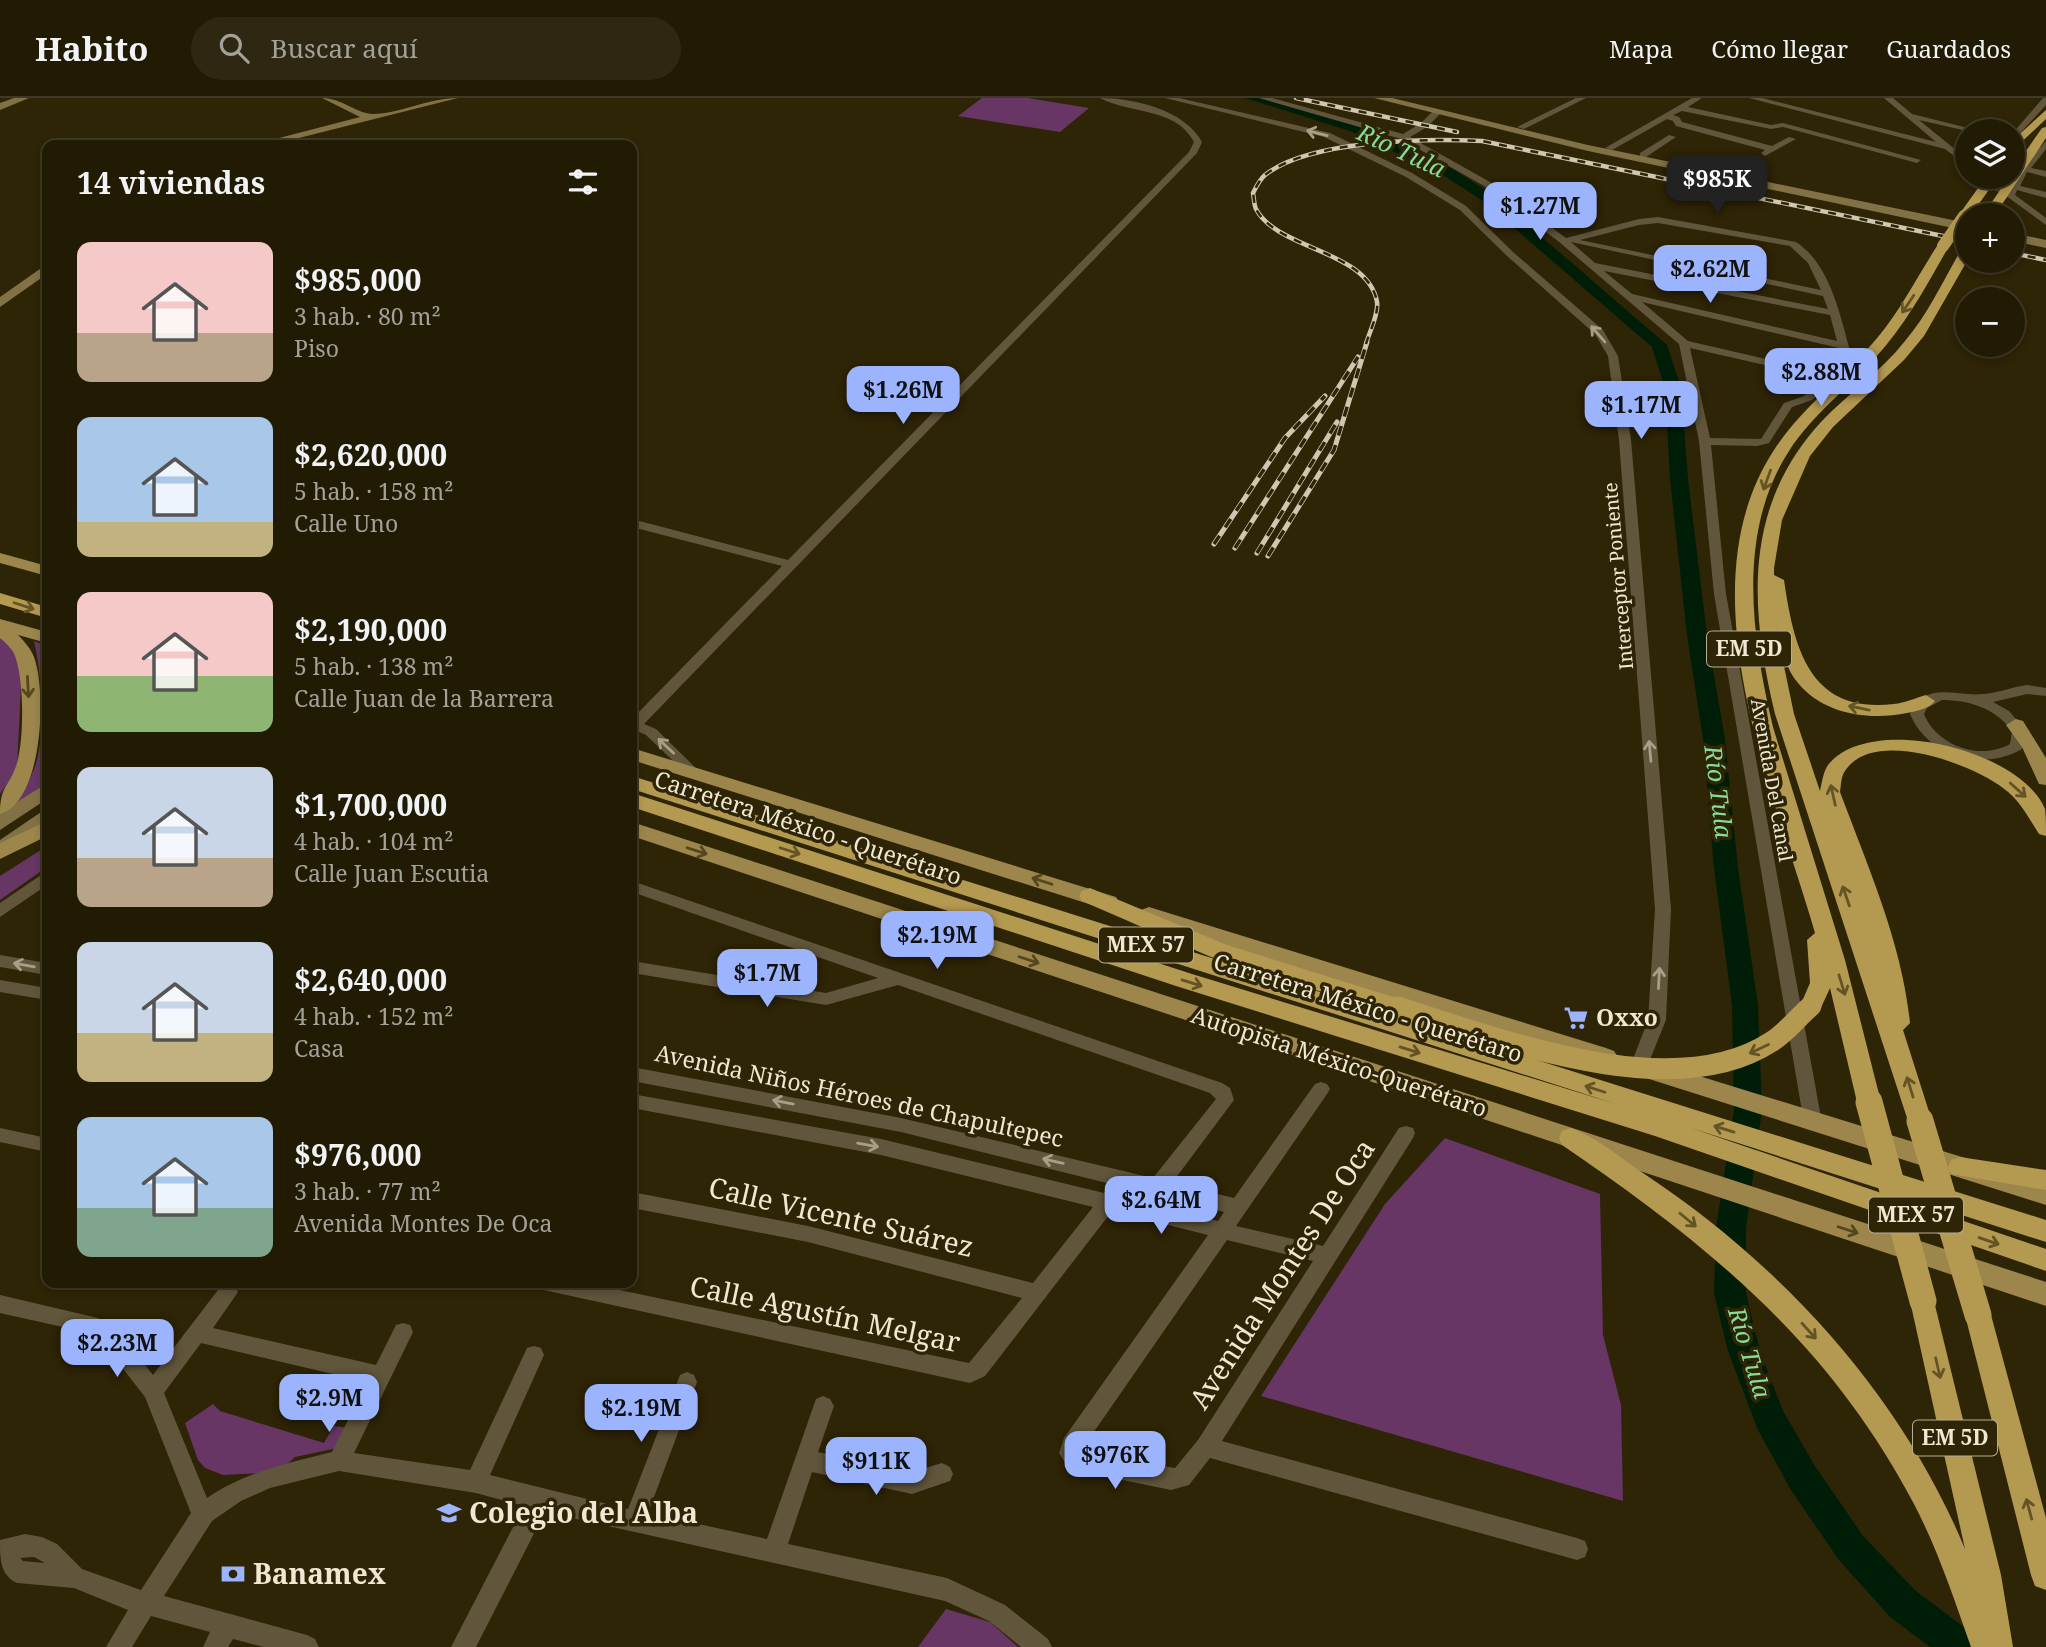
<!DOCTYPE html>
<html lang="es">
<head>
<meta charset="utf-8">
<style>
	:root { --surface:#221b04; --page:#2e2813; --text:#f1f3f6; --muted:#a2a19a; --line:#3f3926; --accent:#9bb4fd }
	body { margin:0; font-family:"Noto Serif",serif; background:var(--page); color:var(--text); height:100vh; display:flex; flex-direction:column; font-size:26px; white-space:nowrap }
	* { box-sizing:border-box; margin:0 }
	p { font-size:23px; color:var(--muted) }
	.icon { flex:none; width:38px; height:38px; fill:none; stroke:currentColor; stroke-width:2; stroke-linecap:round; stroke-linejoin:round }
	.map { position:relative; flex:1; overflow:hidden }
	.panel { position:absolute; left:42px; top:42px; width:595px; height:1148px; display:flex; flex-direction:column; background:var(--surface); border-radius:14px; box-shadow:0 4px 10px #0003,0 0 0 2px var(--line) }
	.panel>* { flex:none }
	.fabs { position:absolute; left:1955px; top:21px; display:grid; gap:14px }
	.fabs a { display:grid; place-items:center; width:70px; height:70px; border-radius:50%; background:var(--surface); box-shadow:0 4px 10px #0003,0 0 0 2px var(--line); font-size:35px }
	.price { position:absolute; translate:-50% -60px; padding:0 16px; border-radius:14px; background:var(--accent); color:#111; font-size:23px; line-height:46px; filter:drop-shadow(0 2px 4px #0008) }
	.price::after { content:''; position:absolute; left:50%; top:42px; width:21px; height:16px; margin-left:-10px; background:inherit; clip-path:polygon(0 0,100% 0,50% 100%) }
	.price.current { background:#222; color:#fff }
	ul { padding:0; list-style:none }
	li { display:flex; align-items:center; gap:21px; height:175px; padding:0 35px }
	li span { display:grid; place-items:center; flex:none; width:196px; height:140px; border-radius:14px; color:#555 }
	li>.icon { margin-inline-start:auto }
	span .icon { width:84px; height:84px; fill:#fffc; stroke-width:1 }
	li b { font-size:30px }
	h2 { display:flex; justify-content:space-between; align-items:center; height:84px; padding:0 35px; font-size:30px }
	header { display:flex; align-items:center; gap:42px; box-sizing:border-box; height:98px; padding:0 35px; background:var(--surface); border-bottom:2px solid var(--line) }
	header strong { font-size:33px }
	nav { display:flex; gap:38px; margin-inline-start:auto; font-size:24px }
	.search { width:490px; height:63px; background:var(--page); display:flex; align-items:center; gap:18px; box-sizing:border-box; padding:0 24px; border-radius:38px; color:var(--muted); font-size:26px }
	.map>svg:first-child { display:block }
</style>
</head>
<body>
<header>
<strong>Habito</strong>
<div class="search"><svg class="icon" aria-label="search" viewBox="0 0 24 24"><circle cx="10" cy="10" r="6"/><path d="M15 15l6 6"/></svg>Buscar aquí</div>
<nav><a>Mapa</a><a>Cómo llegar</a><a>Guardados</a></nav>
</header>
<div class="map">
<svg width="2046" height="1549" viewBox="0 0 2046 1549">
	<rect width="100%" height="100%" fill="#2e2406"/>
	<path fill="#673664" d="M982,0h46l61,10 -29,24 -102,-16z
		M0,536l10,9 10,17 1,26 -4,84 -17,24z
		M34,543l13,5v136l-47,36c10,-14 25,-28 32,-44 15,-31 10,-99 2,-133z
		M47,748v21l-47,33v-24z
		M1445,1040l155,56 3,141 18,70 2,96 -362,-105 124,-192z
		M213,1306l7,7 104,32 10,-17 15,2 -12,20 -42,9 -11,10 -21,6 -40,2 -18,-7 -7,-8 -13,-37z
		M946,1511l44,13 28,25h-100z"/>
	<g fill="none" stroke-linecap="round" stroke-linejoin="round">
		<path fill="#001e07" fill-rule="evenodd" d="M1245,0h19l94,27 95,44 40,26 174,150 14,43 7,91 19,156 18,104 13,129 20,137 4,105 -16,118v65l14,58 23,60 32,55 48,70 53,55 57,43 5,13h-48l-40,-30 -51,-57 -48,-70 -33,-60 -30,-79 -14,-58 2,-65 18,-118 -2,-105 -18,-137 -11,-129 -16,-104 -17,-156 -5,-91 -13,-41 -169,-146 -40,-26 -93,-44z"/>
		<path stroke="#4b4125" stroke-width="9" stroke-dasharray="9 4.5" stroke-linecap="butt" d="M1986,80l23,17"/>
		<path fill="#61563b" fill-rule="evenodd" d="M1100,0c34,0 85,12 102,44l-5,11 -553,571 12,5 46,45 -7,5 -5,-2 -44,-42 -14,-6v-10l150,-153 -150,-39v-8l156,41 401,-408 5,-10c-18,-35 -65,-28 -94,-44z
			M1165,0h14l151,35 82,40 54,33 47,46 90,78 15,26 13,84 40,469 -5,111 -21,52 -6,2 -6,-2 -3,-5 18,-47 7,-111 -36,-469 -11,-84 -13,-22 -88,-78 -47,-46 -54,-33 -82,-40z
			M1259,0h13l131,36 18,-11 13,-13h6v4l-13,13 -17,10 80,45 76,56 73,-19 19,-2 138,25c35,23 44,74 55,112l-11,18 -28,28 -20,7 -23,36 -12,3 -46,-1 15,149 96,529 -3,5 -6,2 -6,-2 -3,-5 -90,-529 -15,-153 -20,-97 -121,-103 -74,-55 -83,-47zM1658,125l132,23 18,17 13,27 -241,-50 59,-15zM1571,144l252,54 5,13 -233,-46zM1604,173l226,44 7,26 -205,-47zM1642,204l197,46 2,6 -14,19 -139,-32zM1690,250l132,30 -18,18 -20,7 -23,36 -51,-1z
			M1576,0h10l-62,31 -7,-2z
			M1692,0h10l-14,9 83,18 12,-2 138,37 -4,3 -134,-36 -12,2 -89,-18 -9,4 6,2 3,5 90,24 17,-9 7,2 -31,17 -4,-3 4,-3 -89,-24 -3,-5 -6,-2 -55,31 -7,-2z
			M1749,0h13l174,44 -52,-44h9l19,16 68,17h-13l-48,-11 48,39v7l-22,-17z
			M2043,0h3v7l-34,37v-8z
			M1669,37l7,2 -30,20h-6v-4z
			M2046,43v8l-15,19 15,3v6l-19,-5 -7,14 26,6v6l-29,-8 -2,5 31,23v7l-41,-30 17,-28z
			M2027,587l19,3v8l-19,-2 -34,8 16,9 17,20 -4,18c-39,23 -94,8 -112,-35 15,-34 46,-17 73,-20 15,-1 29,-7 44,-9zM1942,602c27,0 53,8 70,31l-2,13c-30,17 -73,2 -86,-30l3,-6z
			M47,773v14l-47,32v-14z
			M632,783l590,202 8,5 4,12 -62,83 62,15 81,-114 6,-2 6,2 3,5 -3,5 -91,132 87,20 76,-118 7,-2 7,2 2,5 -2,5 -191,303 355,97 8,3 3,8 -3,8 -8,3 -367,-102 -21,27 -18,5 -102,-21 -10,-16 5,-15 144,-203 -96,-24 -127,165 -15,7 -431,-94 -3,-6h50l383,80 53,-65 -214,-56 -176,-34v-16l176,34 225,57 60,-76 -212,-52 -249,-47v-14l249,45 223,54 7,-9 -210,-52 -269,-51v-14l269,51 252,60 63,-79 -6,-6 -312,-108 -72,20 -194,-32v-12l194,32 52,-15 -246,-86zM1130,1090l13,3 -8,10 -13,-3zM1161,1098l63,16 -6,9 -64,-15zM1227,1142l86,21 -115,179 -23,28 -92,-15 -1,-4z
			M0,857l47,8v12l-47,-8z
			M0,882l47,8v12l-47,-8z
			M0,1030l47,10v14l-47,-10z
			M228,1185l7,3 3,6 -25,36 163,37 20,-40 7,-2 7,2 3,7 -59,121 116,17 57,-122 7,-2 7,2 3,7 -54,120 138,34 52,-134 7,-3 7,3 3,7 -49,131 119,26 49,-140 7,-3 7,3 4,7 -16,46 94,20 30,-9 8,4 3,7 -3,7 -38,13 -100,-22 -24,72 159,34 58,27 43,34 4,8h-31l-32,-26 -44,-20 -400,-89 -69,135h-25l73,-141 -48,-13 -137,-22 -69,17 -29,13 -29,20 -48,75 143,39 8,4 4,8h-55l-31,-8 -5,8h-25l7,-15 -59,-16 -19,31h-26l22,-37 -54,-22 -57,-5c-17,-8 -17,-24 -17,-43l25,-6 17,3 15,7 25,25 59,21 50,-77 -46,-116 -31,-40 -29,-25 -85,-19v-18l98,23 30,25 25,32 68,-89zM201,1245l166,39 -35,70c-44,11 -87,20 -125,46l-43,-105zM34,1459l11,6 -22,-2 -3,-3z"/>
		<path fill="#827145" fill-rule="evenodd" d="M14,0h15l-29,12v-7z
			M322,0c20,0 35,16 51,16 26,0 55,-16 85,-16l-187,47h-19l108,-28z
			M1374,0h18l196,47 379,78v8l-379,-80z
			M2012,135l34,7v8l-34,-7z
			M47,166v10l-47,33v-10z
			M47,685v16l-47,31v-17z
			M47,710v17l-47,32v-17z"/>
		<path fill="#9c864c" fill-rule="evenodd" d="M0,455l47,13v10l-47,-13z
			M0,521l47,13v11l-29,-8c6,6 13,14 16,22 13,34 9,145 -34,157 0,-30 10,-27 17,-51 7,-25 7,-79 -1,-104 -2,-9 -9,-15 -16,-21z
			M2016,621l7,2 23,37v27l-7,-1 -17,-37 -16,-22z
			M632,650l484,149 3,5 -3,5 -8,3 -476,-150z
			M47,723v15l-47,23v-16z
			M632,724l1414,460v24l-1414,-470z
			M1149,809l457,141 8,3 4,6 -4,6 -8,3 -465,-146 -3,-5 3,-5z
			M1654,964l392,121v22l-400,-127 -4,-7 4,-7z"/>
		<path fill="#b49951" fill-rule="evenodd" d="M2046,12v9l-34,32v-10z
			M2046,29v11l-51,77h-12l26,-38h3v-6l30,-43z
			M1986,79h12l-27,38 -11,4 -2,-3z
			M1939,145l10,3c-22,39 -43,78 -73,111 -29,32 -64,58 -87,94 -53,82 -37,187 -16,276l72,233 36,142 -3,7 -9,3 -9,-3 -3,-7 -27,-114 -11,24 -8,3 -8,-3 -3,-6 10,-23 -3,-43 8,-7c-41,-142 -132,-344 -41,-483 28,-43 71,-74 104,-113 24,-29 40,-62 61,-94z
			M1967,148v15l-43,75 -20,24 -71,67 -23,29 -28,64 -8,48v7l10,5c10,68 25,134 110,124 11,-1 21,-6 32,-9l9,6c-6,8 -19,10 -28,12 -38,8 -84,1 -109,-30 -13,-15 -17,-37 -22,-55l18,86 26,77c2,-8 3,-19 8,-26 42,-53 193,-15 217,44 1,8 1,19 1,27l-7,-2c-11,-17 -19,-34 -36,-46 -31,-24 -130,-61 -158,-17 -4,5 -4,15 -5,21 28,75 62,151 70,231l-7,7 29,91 -3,7 -9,3 -9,-3 -3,-7 -133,-407c-25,-105 -33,-206 46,-292 26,-28 60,-50 84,-81 23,-27 38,-60 56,-91z
			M0,495l47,14v11l-47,-14z
			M632,678l1414,444v22l-355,-114 355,121v22l-391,-135 -479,-150 -544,-179v-14l560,181 424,130 -984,-315z
			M1090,790l137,57 179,56 3,6 -3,6 -8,3 -187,-59 -129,-56 -3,-5 3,-5z
			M1571,1030c25,9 50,30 72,45 139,92 258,221 322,376l-55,-248 4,-8 9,-4 9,4 69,282 12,72h-42c-17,-48 -33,-97 -57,-143 -85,-161 -204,-258 -352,-359l-3,-7 3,-7z
			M1960,1059l86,13v20l-95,-16 -3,-7 3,-7z
			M1978,1205l10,3 3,9 55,203v72l-11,-4 -4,-11 -66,-260 3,-9z"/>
		<g stroke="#cfc7b1" stroke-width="4.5">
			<path id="rail-far1" d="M1296,0l161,34
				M2012,155l34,7
				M1366,246c3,-11 13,-31 11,-42 -9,-52 -100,-52 -121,-93 -2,-4 -2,-11 -3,-16 3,-6 7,-14 12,-18 44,-35 162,-37 217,-34l485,100"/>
		</g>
		<g stroke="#cfc7b1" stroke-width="5">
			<path id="rail" d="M1214,446l71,-106 40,-42
				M1235,450l123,-191
				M1257,455l80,-131
				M1268,458l66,-106 33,-108"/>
		</g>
		<use href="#rail-far1" stroke="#2e2406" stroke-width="2.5" stroke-dasharray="8" stroke-linecap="butt"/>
		<use href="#rail" stroke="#2e2406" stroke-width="3.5" stroke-dasharray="10" stroke-linecap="butt"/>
		<path stroke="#b49951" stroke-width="12" d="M1943,148l21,-30"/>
		<path stroke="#b49951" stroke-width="21" d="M1398,909c101,32 275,99 373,35 15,-9 27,-25 40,-36"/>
		<path stroke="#b49951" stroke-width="27" d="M1869,1004l54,199
			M1920,1023l58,194"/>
	</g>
	<defs><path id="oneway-shaft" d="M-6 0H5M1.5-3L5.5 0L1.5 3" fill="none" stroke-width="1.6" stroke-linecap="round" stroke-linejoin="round" transform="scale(1.75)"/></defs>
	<g stroke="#a89f87">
		<use href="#oneway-shaft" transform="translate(1317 35) rotate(-166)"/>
		<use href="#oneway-shaft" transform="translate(1598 236) rotate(-131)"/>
		<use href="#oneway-shaft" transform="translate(666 648) rotate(-137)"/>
		<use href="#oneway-shaft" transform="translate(1650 653) rotate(-95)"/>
		<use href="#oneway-shaft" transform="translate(24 867) rotate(-170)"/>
		<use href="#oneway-shaft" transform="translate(1659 880) rotate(-87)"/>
		<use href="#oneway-shaft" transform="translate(783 1004) rotate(-169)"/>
		<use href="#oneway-shaft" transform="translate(868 1047) rotate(10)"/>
		<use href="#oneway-shaft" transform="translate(1053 1063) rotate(-167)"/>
	</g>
	<g stroke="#645324">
		<use href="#oneway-shaft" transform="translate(1908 206) rotate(124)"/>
		<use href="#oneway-shaft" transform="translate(1767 382) rotate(110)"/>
		<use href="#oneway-shaft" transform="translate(24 508) rotate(18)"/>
		<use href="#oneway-shaft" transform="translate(1859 610) rotate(-168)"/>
		<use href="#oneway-shaft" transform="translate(2018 692) rotate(42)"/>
		<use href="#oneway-shaft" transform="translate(1833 697) rotate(-103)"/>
		<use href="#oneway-shaft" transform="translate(790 753) rotate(18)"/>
		<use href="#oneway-shaft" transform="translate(1846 798) rotate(-109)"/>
		<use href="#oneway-shaft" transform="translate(1192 885) rotate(17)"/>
		<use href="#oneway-shaft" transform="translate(1842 887) rotate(73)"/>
		<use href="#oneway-shaft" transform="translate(1759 951) rotate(155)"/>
		<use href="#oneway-shaft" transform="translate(1410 952) rotate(17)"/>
		<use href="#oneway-shaft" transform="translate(1910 989) rotate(-107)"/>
		<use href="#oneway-shaft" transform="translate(1595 991) rotate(-162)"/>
		<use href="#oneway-shaft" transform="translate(1724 1031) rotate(-163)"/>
		<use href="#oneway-shaft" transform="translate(1688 1122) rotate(40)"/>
		<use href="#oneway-shaft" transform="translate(1989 1143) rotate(19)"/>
		<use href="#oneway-shaft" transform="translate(1809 1233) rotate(48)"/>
		<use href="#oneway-shaft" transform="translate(1938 1270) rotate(77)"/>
		<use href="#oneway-shaft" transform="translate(2029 1411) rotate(-105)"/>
	</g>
	<g stroke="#54461e">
		<use href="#oneway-shaft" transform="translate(28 589) rotate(87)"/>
		<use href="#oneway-shaft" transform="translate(697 753) rotate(18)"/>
		<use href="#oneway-shaft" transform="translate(1042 783) rotate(-162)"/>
		<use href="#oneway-shaft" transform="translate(1029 862) rotate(18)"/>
		<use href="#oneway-shaft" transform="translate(1848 1132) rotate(18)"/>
	</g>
	<defs>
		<g id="supermarket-bare" transform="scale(1.89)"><path d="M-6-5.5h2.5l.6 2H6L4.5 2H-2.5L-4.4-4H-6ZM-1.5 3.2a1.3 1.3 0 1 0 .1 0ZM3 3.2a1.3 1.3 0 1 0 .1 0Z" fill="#9bb4fd" stroke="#2e2406" stroke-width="2.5" paint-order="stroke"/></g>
		<g id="school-bare" transform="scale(1.89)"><path d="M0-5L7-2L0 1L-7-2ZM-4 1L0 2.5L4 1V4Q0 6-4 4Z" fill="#9bb4fd" stroke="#2e2406" stroke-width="2.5" paint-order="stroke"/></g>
		<g id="bank-bare" transform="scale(1.89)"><path d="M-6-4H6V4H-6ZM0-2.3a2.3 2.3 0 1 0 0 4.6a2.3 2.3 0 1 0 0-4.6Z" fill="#9bb4fd" stroke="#2e2406" stroke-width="2.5" paint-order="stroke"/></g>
	</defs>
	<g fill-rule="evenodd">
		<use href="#supermarket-bare" x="1576" y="920"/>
		<use href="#school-bare" x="449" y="1415"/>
		<use href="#bank-bare" x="233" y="1476"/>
	</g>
	<g text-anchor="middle" stroke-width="7" stroke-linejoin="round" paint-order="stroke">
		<g font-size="19" fill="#f0e8d3" stroke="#2e2406">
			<text transform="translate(1618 478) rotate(-95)" y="7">Interceptor Poniente</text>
			<text transform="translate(1772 682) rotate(80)" y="7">Avenida Del Canal</text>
		</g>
		<g fill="#2e2406" stroke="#b6ad96" stroke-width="2">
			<rect x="1707" y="533.5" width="84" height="35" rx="5"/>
			<rect x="1099" y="829.5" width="94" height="35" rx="5"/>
			<rect x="1869" y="1099.5" width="94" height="35" rx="5"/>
			<rect x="1913" y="1322.5" width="84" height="35" rx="5"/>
		</g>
		<g font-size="21" font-weight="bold" fill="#f0e8d3">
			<text x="1749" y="558">EM 5D</text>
			<text x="1146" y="854">MEX 57</text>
			<text x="1916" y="1124">MEX 57</text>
			<text x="1955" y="1347">EM 5D</text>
		</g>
		<g font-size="23" fill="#f0e8d3" stroke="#2e2406">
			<text transform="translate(808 730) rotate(18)" y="8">Carretera México - Querétaro</text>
			<text transform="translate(1368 910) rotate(17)" y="8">Carretera México - Querétaro</text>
			<text transform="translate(1339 964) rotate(18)" y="8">Autopista México-Querétaro</text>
			<text transform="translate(859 998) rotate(12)" y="8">Avenida Niños Héroes de Chapultepec</text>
		</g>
		<g font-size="23" font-weight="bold" fill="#f0e8d3" stroke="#2e2406" text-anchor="start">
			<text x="1596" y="928">Oxxo</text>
		</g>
		<g font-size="24" font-style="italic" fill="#86db97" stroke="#2e2406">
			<text transform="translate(1401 53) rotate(25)" y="8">Río Tula</text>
			<text transform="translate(1718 694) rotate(83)" y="8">Río Tula</text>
			<text transform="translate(1749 1255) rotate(73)" y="8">Río Tula</text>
		</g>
		<g font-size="28" fill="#f0e8d3" stroke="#2e2406">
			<text transform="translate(841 1119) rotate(13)" y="10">Calle Vicente Suárez</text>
			<text transform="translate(1282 1176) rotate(-57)" y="10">Avenida Montes De Oca</text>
			<text transform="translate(825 1216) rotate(12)" y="10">Calle Agustín Melgar</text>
		</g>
		<g font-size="28" font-weight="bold" fill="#f0e8d3" stroke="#2e2406" text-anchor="start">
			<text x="469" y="1425">Colegio del Alba</text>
			<text x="253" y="1486">Banamex</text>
		</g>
	</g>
</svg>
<div class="fabs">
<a><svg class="icon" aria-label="layers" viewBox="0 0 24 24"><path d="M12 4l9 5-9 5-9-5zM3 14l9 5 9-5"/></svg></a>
<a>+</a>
<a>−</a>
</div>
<b class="price current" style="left:1717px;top:117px">$985K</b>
<b class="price" style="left:1540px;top:144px">$1.27M</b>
<b class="price" style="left:1710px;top:207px">$2.62M</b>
<b class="price" style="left:1821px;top:310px">$2.88M</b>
<b class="price" style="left:903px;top:328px">$1.26M</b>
<b class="price" style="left:1641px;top:343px">$1.17M</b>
<b class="price" style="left:937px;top:873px">$2.19M</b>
<b class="price" style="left:767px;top:911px">$1.7M</b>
<b class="price" style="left:1161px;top:1138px">$2.64M</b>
<b class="price" style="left:117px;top:1281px">$2.23M</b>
<b class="price" style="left:329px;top:1336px">$2.9M</b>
<b class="price" style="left:641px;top:1346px">$2.19M</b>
<b class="price" style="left:1115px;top:1393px">$976K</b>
<b class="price" style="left:876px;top:1399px">$911K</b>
<section class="panel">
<h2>14 viviendas<svg class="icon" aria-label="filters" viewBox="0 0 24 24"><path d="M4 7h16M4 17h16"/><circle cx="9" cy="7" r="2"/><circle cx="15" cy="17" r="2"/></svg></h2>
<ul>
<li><span style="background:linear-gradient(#f6c9c9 65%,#b9a48a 0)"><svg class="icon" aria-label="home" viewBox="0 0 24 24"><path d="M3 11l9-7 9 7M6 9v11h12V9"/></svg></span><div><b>$985,000</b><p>3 hab. · 80 m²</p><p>Piso</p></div></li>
<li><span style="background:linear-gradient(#a9c7e8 75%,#c2b280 0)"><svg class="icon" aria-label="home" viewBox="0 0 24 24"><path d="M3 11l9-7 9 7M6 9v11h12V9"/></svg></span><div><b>$2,620,000</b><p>5 hab. · 158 m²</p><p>Calle Uno</p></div></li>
<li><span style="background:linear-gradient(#f6c9c9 60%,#8fb573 0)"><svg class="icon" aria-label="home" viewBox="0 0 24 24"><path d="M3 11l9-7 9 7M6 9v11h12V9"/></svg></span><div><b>$2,190,000</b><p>5 hab. · 138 m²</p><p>Calle Juan de la Barrera</p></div></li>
<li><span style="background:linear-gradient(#c9d6e8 65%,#b9a48a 0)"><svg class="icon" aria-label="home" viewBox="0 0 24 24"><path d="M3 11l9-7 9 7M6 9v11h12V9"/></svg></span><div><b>$1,700,000</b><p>4 hab. · 104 m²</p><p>Calle Juan Escutia</p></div></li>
<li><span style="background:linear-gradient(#c9d6e8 65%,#c2b280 0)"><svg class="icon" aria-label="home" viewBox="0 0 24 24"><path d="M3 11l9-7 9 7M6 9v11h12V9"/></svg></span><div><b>$2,640,000</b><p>4 hab. · 152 m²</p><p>Casa</p></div></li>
<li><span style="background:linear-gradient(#a9c7e8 65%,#7fa58c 0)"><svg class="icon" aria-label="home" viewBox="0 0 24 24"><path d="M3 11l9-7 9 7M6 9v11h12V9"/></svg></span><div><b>$976,000</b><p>3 hab. · 77 m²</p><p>Avenida Montes De Oca</p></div></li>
</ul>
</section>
</div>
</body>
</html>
